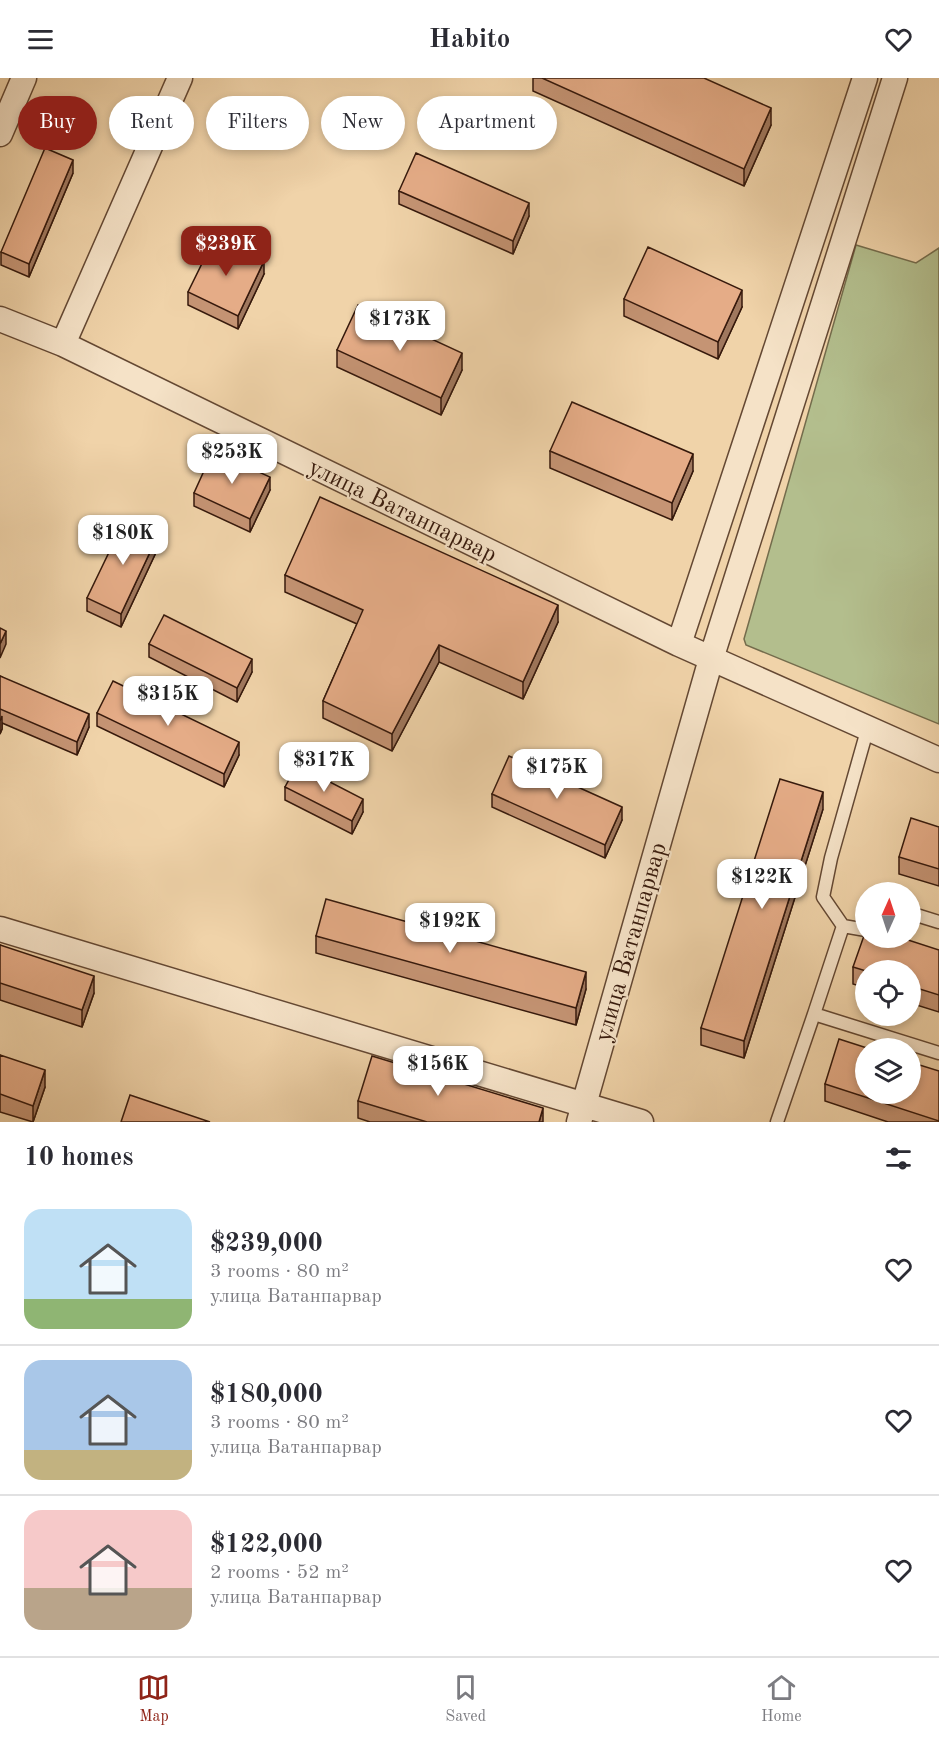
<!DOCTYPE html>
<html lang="en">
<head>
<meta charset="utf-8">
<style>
	:root { --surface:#fff; --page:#f7f7f7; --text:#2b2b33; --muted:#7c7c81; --line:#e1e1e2; --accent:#8f2418 }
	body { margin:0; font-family:"Old Standard TT",serif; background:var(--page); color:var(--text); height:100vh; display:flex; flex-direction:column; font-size:22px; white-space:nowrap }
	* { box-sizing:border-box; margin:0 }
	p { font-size:20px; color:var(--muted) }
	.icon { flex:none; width:33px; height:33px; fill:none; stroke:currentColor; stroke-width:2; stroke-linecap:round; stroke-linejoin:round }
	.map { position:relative; height:1044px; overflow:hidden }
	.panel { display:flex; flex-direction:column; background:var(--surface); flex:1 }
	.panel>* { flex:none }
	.banner { position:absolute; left:18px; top:18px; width:600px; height:54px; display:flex; gap:12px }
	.needle { width:39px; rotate:3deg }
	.controls { position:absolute; left:855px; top:804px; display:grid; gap:12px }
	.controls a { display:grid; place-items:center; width:66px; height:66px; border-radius:50%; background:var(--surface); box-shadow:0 3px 9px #0003; font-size:30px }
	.price { position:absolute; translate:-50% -51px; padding:0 14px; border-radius:12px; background:#fff; color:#222; font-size:20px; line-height:39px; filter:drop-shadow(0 2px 3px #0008) }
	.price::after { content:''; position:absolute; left:50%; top:36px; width:18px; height:14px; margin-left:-9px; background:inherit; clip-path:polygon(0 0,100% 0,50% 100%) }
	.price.current { background:var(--accent); color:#fff }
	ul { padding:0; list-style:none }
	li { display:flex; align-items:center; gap:18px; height:150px; padding:0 24px }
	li+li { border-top:2px solid var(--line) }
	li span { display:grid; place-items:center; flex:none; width:168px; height:120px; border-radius:18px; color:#555 }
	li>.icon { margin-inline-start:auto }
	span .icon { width:72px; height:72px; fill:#fffc; stroke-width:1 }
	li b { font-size:26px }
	h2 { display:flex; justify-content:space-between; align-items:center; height:72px; padding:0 24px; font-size:26px }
	.pill { padding:0 21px; border-radius:27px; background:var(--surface); box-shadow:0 3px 9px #0003; font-size:21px; line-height:54px }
	.pill.current { background:var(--accent); color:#fff }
	header { display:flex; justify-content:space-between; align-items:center; height:78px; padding:0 24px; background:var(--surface); font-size:27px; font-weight:700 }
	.tab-bar { display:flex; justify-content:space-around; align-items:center; height:84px; border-top:2px solid var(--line); background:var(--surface); font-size:16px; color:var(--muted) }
	.tab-bar a { display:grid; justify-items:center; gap:3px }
	.tab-bar .current { color:var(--accent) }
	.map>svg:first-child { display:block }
</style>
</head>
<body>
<header><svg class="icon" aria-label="menu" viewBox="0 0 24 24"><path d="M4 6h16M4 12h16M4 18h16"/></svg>Habito<svg class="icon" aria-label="heart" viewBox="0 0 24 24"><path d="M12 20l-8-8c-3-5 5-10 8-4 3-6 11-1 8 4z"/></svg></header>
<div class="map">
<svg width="939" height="1044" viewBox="0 0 939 1044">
	<rect width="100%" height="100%" fill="#f0d3a9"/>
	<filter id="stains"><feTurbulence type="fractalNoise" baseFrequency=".00333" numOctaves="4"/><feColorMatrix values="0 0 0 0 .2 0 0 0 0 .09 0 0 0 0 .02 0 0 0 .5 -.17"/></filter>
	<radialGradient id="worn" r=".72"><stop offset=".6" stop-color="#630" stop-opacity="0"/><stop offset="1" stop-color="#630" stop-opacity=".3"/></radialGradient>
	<path fill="#b3be8d" stroke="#746c4c" stroke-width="1.5" d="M856,167l60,18 23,-15v476l-193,-79 -2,-6z"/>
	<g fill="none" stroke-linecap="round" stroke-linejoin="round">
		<g stroke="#644833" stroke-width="15">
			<path id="service" d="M910,837l3,-1 26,8
				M843,848l-20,-29 8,-39 37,-131
				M814,936l29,-88 23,4
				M777,1044l37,-108 125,39"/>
		</g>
		<g stroke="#644833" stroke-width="27">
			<path id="minor" d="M0,56l24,-56
				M0,241l63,25 616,300 260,116
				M63,266l117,-266
				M679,566l186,-566
				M0,851l641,193
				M579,1044l132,-463 184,-581"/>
		</g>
		<use href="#service" stroke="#f5e2c7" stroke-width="12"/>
		<use href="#minor" stroke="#f5e2c7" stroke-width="24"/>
	</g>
	<path fill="#c59474" stroke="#36190c" stroke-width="1.5" d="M533,0h171l67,47 -27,61 -211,-95z
		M73,95l-44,104 -28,-12v-13z
		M399,113l130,25 -16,38 -114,-50z
		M264,196l-26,55 -50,-24v-13z
		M624,221l118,8 -24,52 -94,-43z
		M337,272l125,20 -21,45 -104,-48z
		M550,373l143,20 -21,49 -122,-52z
		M270,412l-20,42 -56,-26v-13z
		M159,468l-38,81 -34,-16v-13z
		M285,497l273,47 -35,77 -84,-37 -47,89 -69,-33v-17l34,-77 -72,-32z
		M149,566l103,28 -15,30 -88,-45z
		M0,598l89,51 -12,28 -75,-32v6l-2,5z
		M97,635l142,42 -15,32 -127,-61z
		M285,709l78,25 -11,22 -67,-34z
		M492,716l130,26 -17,38 -113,-51z
		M823,731l-79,249 -43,-13v-17z
		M939,749v59l-40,-12v-17z
		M316,858l270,53 -10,36 -260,-72z
		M0,867l94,48 -12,34 -82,-27z
		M939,872v62l-29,-9v-33h-44v18l-13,-4v-17z
		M0,977l45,32 -12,35 -33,-10z
		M939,993v51h-51l-63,-21v-17z
		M358,1023l185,21h-173l-12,-4z"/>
	<path fill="#a0785e" stroke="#36190c" stroke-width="1.5" d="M771,30v17l-27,61v-17z
		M73,82v13l-44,104v-13z
		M529,125v13l-16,38v-13z
		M264,183v13l-26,55v-13z
		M742,212v17l-24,52v-17z
		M462,275v17l-21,45v-17z
		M693,376v17l-21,49v-17z
		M270,399v13l-20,42v-13z
		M159,455v13l-38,81v-13z
		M558,527v17l-35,77v-17z
		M6,553v13l-6,14v-14z
		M439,567v17l-47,89v-17z
		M252,581v13l-15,30v-14z
		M89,636v13l-12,28v-13z
		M2,638v13l-2,5v-13z
		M239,664v13l-15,32v-13z
		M823,714v17l-79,249v-17z
		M363,721v13l-11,22v-13z
		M622,729v13l-17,38v-13z
		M586,894v17l-10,36v-17z
		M94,898v17l-12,34v-17z
		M45,992v17l-12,35v-16z
		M543,1030v14h-4z"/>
	<path fill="#e5ac87" stroke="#36190c" stroke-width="1.5" d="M542,0h162l67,30 -27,61z
		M45,70l28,12 -44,104 -28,-12z
		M416,75l113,50 -16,38 -114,-50z
		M215,159l49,24 -26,55 -50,-24z
		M648,169l94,43 -24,52 -94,-43z
		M358,227l104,48 -21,45 -104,-48z
		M572,324l121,52 -21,49 -122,-52z
		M213,373l57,26 -20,42 -56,-26z
		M320,419l238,108 -35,77 -84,-37 -47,89 -69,-33 40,-91 -78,-35z
		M126,439l33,16 -38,81 -34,-16z
		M164,537l88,44 -15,29 -88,-44z
		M0,550l6,3 -6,13z
		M0,598l89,38 -12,28 -77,-33z
		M113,603l126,61 -15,32 -127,-61z
		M509,678l113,51 -17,38 -113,-51z
		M297,687l66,34 -11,22 -67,-34z
		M780,701l43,13 -79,249 -43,-13z
		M911,740l28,9v42l-40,-12z
		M326,821l260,73 -10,36 -260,-72z
		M866,852v8h36l37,12v45l-29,-9v-16h-44v1l-13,-4z
		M0,867l94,31 -12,34 -82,-27z
		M839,961l28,9h-1v46h44v-32l29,9v50l-114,-37z
		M0,977l45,15 -12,36 -33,-12z
		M372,978l171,52 -4,14h-112l-69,-21z
		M130,1017l80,27h-89z"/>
	<g text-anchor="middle" stroke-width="4.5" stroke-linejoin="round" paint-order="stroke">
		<g font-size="24" fill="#36190c" stroke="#f5e2c7">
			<text transform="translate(403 432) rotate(26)" y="8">улица Ватанпарвар</text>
			<text transform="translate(630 864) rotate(-74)" y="8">улица Ватанпарвар</text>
		</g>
	</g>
	<rect width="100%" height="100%" filter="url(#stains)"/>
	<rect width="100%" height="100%" fill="url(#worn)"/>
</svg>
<div class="controls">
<a><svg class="needle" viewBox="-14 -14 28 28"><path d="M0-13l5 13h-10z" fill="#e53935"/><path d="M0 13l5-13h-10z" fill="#7c7c81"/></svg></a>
<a><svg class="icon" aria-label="locate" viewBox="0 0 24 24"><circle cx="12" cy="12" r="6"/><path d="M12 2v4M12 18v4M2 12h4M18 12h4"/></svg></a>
<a><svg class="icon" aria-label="layers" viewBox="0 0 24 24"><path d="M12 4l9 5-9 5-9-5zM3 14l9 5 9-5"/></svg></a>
</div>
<b class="price current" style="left:226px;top:199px">$239K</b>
<b class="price" style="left:400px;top:274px">$173K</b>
<b class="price" style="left:232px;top:407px">$253K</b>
<b class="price" style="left:123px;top:488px">$180K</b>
<b class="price" style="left:168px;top:649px">$315K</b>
<b class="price" style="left:324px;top:715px">$317K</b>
<b class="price" style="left:557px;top:722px">$175K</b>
<b class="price" style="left:762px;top:832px">$122K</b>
<b class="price" style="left:450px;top:876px">$192K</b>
<b class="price" style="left:438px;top:1019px">$156K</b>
<div class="banner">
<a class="pill current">Buy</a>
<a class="pill">Rent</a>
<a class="pill">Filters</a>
<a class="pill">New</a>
<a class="pill">Apartment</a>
</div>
</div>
<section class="panel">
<h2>10 homes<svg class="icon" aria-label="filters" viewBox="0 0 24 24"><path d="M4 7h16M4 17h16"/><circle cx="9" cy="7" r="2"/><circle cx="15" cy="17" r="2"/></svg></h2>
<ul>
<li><span style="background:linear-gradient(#bfe0f5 75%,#8fb573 0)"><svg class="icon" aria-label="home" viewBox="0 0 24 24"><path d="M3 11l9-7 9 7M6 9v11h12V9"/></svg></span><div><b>$239,000</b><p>3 rooms · 80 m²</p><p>улица Ватанпарвар</p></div><svg class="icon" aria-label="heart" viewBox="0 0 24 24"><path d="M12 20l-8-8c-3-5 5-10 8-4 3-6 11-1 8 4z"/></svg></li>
<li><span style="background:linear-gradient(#a9c7e8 75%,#c2b280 0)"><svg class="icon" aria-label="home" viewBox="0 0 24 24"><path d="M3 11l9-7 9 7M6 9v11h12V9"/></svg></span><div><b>$180,000</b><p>3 rooms · 80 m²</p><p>улица Ватанпарвар</p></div><svg class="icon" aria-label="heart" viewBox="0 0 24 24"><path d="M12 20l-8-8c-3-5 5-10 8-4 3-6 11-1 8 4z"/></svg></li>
<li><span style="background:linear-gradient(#f6c9c9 65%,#b9a48a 0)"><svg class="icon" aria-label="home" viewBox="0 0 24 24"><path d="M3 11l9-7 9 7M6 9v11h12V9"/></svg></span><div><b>$122,000</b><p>2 rooms · 52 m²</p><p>улица Ватанпарвар</p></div><svg class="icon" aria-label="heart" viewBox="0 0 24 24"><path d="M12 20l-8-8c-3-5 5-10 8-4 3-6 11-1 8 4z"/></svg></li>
</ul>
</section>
<nav class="tab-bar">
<a class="current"><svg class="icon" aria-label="map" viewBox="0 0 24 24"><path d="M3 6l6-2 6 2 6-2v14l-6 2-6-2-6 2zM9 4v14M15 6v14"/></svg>Map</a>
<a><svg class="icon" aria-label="saved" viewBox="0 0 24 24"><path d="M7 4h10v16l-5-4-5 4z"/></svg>Saved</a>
<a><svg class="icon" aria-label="home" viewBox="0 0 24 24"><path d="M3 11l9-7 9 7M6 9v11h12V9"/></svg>Home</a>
</nav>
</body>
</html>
